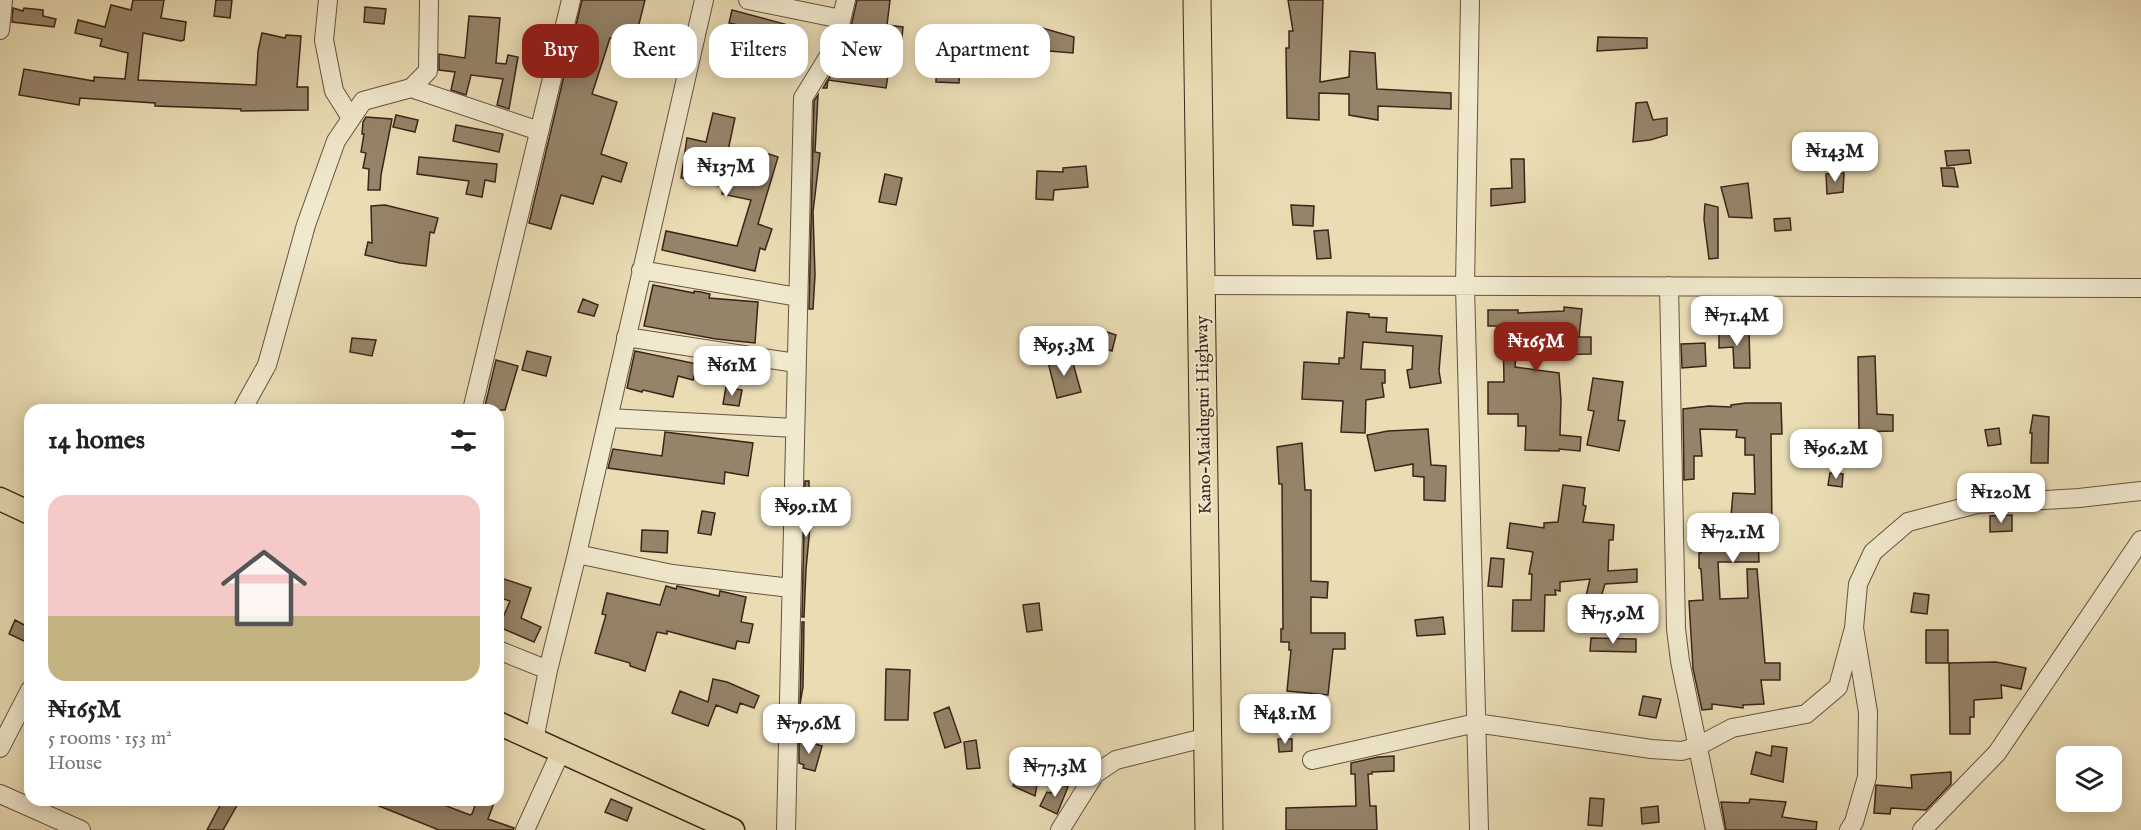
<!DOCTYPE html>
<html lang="en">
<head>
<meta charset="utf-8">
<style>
	:root { --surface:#fff; --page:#f2f2f2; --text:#222; --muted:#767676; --accent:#8f2418 }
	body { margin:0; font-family:"IM FELL English",serif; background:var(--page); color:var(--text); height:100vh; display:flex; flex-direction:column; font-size:22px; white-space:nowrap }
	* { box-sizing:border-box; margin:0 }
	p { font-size:20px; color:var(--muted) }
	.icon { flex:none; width:33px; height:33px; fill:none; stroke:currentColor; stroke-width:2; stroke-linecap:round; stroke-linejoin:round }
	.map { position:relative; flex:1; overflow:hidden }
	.drawer { position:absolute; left:24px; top:404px; width:480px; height:402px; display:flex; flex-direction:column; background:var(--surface); border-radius:18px; box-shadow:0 3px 15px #0003 }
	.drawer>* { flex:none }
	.banner { position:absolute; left:522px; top:24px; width:570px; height:54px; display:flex; gap:12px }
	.buttons { position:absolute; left:2056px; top:746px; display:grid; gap:12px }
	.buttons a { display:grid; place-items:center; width:66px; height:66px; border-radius:12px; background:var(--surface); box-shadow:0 3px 15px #0003; font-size:30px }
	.price { position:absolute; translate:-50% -51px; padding:0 14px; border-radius:12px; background:#fff; color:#222; font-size:20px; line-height:39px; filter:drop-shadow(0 2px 3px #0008) }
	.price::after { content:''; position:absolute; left:50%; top:36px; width:18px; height:14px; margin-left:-9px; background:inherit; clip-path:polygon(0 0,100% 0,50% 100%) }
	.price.selected { background:var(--accent); color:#fff }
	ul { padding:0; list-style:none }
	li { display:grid; align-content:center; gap:12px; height:318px; padding:0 24px }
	li span { display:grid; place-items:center; height:186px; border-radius:18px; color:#555 }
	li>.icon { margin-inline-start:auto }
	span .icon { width:108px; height:108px; fill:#fffc; stroke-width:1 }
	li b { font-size:26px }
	h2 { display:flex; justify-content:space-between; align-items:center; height:72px; padding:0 24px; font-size:26px }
	.tag { padding:0 21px; border-radius:18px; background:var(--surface); box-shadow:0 3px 15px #0003; font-size:21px; line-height:54px }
	.tag.selected { background:var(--accent); color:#fff }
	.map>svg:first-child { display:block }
</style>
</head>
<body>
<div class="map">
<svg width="2141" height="830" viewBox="0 0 2141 830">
	<rect width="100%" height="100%" fill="#eaddb4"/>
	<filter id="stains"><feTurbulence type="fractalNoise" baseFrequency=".00333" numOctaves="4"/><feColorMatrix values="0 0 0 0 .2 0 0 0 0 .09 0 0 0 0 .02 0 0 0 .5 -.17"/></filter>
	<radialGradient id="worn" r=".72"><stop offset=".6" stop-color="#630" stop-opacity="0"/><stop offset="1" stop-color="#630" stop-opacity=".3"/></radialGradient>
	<path fill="#96846a" stroke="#3b2419" stroke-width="1.5" d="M133,0h31l-3,18 25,4 -2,18 -3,1 -38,-8 -5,47 118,5 2,-34 4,-18 23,5 1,-3 15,1 -4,51h11v23l-67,1v-2l-86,-3v-3l-75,-5 -1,7 -60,-10 5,-26 70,12v-4l31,2 3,-26 -28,-7 2,-7 -27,-6 3,-13 27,7 6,-22 20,5z
		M216,0h16l-2,18 -16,-2z
		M582,0h63l-11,44 -24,-6 -18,56 25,8 -16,52 26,9 -6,19 -19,-6 -9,28 -32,-9 -10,34 -22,-6z
		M857,0h33l-3,25 16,2 -2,20 -12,2 1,14 -4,25 -58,-8 -1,8h-4l23,-39z
		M1288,0h35l-3,82 29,-5 1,-26 25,2 2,36 74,4v16l-73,-3v14l-29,-5v-21l-30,-1v27l-32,-2 -1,-70h3v-17h4z
		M365,7l21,2 -2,15 -20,-2z
		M13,8l10,3 1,-3 19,2v6l13,3 -2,8 -42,-5z
		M732,10l67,18 -4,16 -40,-10 -10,30 -13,-5 11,-33 -14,-3z
		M469,16l31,2 -4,45 10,1 2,-9 10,2 -9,52 -12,-4 6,-26 -32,-4 -5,20 -15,-5 4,-18 -16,-2v-16l26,4z
		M1042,28l32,9 -1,16 -36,-3z
		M1598,37l49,1v10l-50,3z
		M937,57l23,1 -1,25 -23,-1z
		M818,95l-3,57 5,1 -7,59 2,63 -2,34h-4l5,-208z
		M1647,102l6,18 14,-2v17l-17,5 -17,2 3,-39z
		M713,113l22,5 -11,51 29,6 7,-24 18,6 -20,67 14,5 -7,21 -5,-2 -5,23 -93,-21 4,-19 71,15 14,-46 -29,-6 1,-7 -42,-9 6,-40 19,4z
		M396,115l22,5 -3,12 -22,-5z
		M366,117l26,2 -11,56 -1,15h-12l1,-21 -6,-1 3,-15 -5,-1 3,-18h-2l1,-12z
		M456,125l47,9 -4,18 -46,-11z
		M1969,150l2,13 -24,3 -2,-15z
		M419,157l78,7 -2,18 -10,-2 -3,17 -16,-3 3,-13 -52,-7z
		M1511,159h13l1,43 -34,4v-17l21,-1z
		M1086,166l2,21 -34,3 -1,10 -17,-1 1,-28 26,1v-4z
		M1941,168h13l4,19 -15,-1z
		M1844,173l-1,19 -16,2 -1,-20z
		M885,174l17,4 -6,27 -17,-3z
		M1748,183l4,35 -23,-1 -8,-30z
		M1705,204l13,3v51l-9,1 -5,-40z
		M385,205l53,13 -4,15 -4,-1 -4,34 -26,-3 -35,-8 3,-13 4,1 -1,-37z
		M1291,205l23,1 -1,20 -20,-1z
		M1790,218l1,12 -16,1 -1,-12z
		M1328,230l3,28 -14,1 -3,-28z
		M653,285l41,8v-2l7,1 9,2 -1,4 49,4 -3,41 -39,-4 -72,-13z
		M583,299l15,6 -4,11 -16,-4z
		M1564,307l18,2 -3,28h12v17l-75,1 -1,12 44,6 2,27 -1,35 21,2 -1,14 -21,-2v2l-34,-1 1,-24h-8v-12h-30v-32h16l-1,-56h-15v-16h30v3l46,-2z
		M1347,312l22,2v3l18,1 -1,14 56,4 -3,35 2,12 -31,5 -3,-18 5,-1 1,-23 -50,-4 -2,27 24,1v13h-3l2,14 -18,3 -1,33 -24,-1 2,-31 -41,-2 2,-37 35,2v-6h5z
		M1104,331l12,4 -4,16 -13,-4z
		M1749,331l1,37h-16l-1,-21 -14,1v-15z
		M352,338l24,2 -4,16 -22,-4z
		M1705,343l1,23 -24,2 -1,-24z
		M527,351l24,6 -5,19 -24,-6z
		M635,351l62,13 -4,16 -15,-4 -5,21 -30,-7 -1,2 -15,-4z
		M1071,356l10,36 -24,6 -9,-36z
		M1875,356l2,58 16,1v16l-34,1 -1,-75z
		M496,360l22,6 -13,44h-21z
		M1593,378l30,4 -5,38 7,1 -6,30 -32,-6 7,-34 -6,-1z
		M726,387l16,3 -3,16 -16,-2z
		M1746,403h35l1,31h-11l1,98h-14l1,30h-41l2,37 28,-1 -1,-29h10l8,94h15v17h-19l3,24 -21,1v3l-31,-4v5l-10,1 -9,-41 -4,-68 14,-1 -2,-31 -2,-1v-15h2l-1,-22 30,-3 3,-35 22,1 -1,-39h-9v-17l-9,-1 1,-7 -37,-1 2,27h-8v23l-10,1 -1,-71 26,-3 22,1v-2z
		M2033,415l16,2 -1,46h-17l1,-30h-2z
		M1999,428l2,16 -13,2 -3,-16z
		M1428,429l3,36 15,1 -1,35 -21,-1v-23l-11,-1v-12l-38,7 -8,-36 21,-4z
		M665,432l88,11 -5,33 -23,-4 -1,12 -116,-16 5,-19 49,7z
		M1302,443l3,47h6v91l17,1 -1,16 -16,-1v36h34v16h-12l-5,46 -41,-4 4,-41h-2v-8h-8v-13h2l-1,-145h-3l-2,-37z
		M1830,473l13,1 -1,13 -14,-2z
		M805,481h4v25h3l-6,63 -2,48h-2z
		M1563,485l22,3 -2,17 3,1 -3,16 31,3 -1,15h-4l-1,31 29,-2v13l-32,2 -4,13 -15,-1 4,-17 -30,3v9l-5,-1 1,5h-11l-1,36h-32l1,-31h18l1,-26h-3l4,-22 -26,-4 3,-25 34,5v-5l14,-1z
		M702,511l13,2 -4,22 -13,-2z
		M2012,515v16l-22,1v-16z
		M642,530l26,1 -1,22 -26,-2z
		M1491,558l13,1 -2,28 -14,-1z
		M498,577l33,11 -10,30 20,9 -7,15 -35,-15 11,-26 -12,-4z
		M666,586l10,3 1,-3 42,10 1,-5 26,6 -5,25 12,2 -4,19 -12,-2 -2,8 -68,-18v3l-10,-2 -12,39 -15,-5v-3l-35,-10 11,-38 -4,-1 5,-21 53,12z
		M1914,593l15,2 -2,19 -16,-2z
		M1039,603l3,27 -15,2 -4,-27z
		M1443,617l2,17 -28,2 -2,-16z
		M15,620l15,8 -6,13 -15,-7z
		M802,622h2l-1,65 -3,17z
		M1926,630h22v33h-22z
		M1591,638l45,1v13l-46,-1z
		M1996,662l30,6 -5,21 -20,-4 1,13 -28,2v17h-4v17h-20l-1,-71z
		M886,669l24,1 -2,50h-23z
		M713,679l14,3 32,14 -5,12 -14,-5 -3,10 -21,-8 -8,21 -36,-13 8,-22 28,11z
		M1643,696l18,3 -5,19 -17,-3z
		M949,707l12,35 -16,6 -11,-35z
		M799,739l23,7 -7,25 -12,-3 1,-3 -5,-2z
		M1278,739h14v12l-13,1z
		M976,740l4,28 -13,1 -3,-27z
		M1772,746l15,2 -4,34 -32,-8 5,-22 15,4z
		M1394,756v15l-22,1v2h-4l2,32h6l1,24h-91v-22l70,-2 -1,-32h-4v-11l27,-6z
		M1022,766l17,8 -4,22 -22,-10z
		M1951,772v12l-25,26 -35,-2 -1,6 -16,-1 2,-28 36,3 -1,-13z
		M1054,781l14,6 -11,27 -17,-8 7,-14 4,1z
		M1590,798l14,1 -2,27 -14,-1z
		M611,799l21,9 -5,13 -22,-9z
		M1750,799l36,3 -4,15 35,5 -1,8h-90l-5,-28 28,1z
		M223,800h17l-17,30h-16z
		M364,800h67l39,15 2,-1 5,-14h18l-7,19 26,9 -1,2h-74z
		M1658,806l1,16 -17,2 -1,-16z"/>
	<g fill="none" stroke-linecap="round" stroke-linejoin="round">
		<g stroke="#675240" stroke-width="20">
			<path id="minor" d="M328,0l-4,40 10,51 17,27
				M748,0l93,19
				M1470,0l-5,286 14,544
				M0,30l3,-30
				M411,88l128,43
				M641,270l157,27
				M1201,285l940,3
				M1669,286l7,343 4,32 35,169
				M626,337l170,26
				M242,410l25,-45 39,-140 30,-84 27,-40 48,-13 17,-17 1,-71
				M472,410l99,-410
				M608,418l187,10
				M577,554l95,20 119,14
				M498,650l50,20
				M534,740l14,-70 29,-116 127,-554
				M0,748l30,-58
				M1312,760l164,-37 175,26 31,2 16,-5 34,-18 74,-14 32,-27 16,-59
				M0,794l81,36
				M525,830l36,-79
				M786,830l17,-732 32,-52 11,-46
				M1060,830l35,-56 21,-14 92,-23
				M1849,830l5,-8 13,-45 1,-65 -14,-84 4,-44 15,-32 35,-30 69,-18 102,-6 62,-7
				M1922,830l75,-77 144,-213"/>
		</g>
		<g stroke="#3b2419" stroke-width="25">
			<path id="major" d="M0,499l30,14
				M498,723l235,107"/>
		</g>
		<g stroke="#3b2419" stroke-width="29">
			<path id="highway" d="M1197,0l12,830"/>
		</g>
		<use href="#minor" stroke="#f1e9ce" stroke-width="18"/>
		<use href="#major" stroke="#eaddb4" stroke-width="22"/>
		<use href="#highway" stroke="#eaddb4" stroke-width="27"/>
	</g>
	<g text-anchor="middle" stroke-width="4.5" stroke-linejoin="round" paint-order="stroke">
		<g font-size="18" fill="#3b2419" stroke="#f1e9ce">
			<text transform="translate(1203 415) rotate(-91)" y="6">Kano-Maiduguri Highway</text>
		</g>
	</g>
	<rect width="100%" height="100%" filter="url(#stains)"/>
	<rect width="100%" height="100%" fill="url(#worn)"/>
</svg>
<div class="buttons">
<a><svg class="icon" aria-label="layers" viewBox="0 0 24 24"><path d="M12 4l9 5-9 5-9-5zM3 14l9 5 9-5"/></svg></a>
</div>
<b class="price" style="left:1835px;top:183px">₦143M</b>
<b class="price" style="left:726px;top:198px">₦137M</b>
<b class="price" style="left:1737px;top:347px">₦71.4M</b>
<b class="price selected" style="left:1536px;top:373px">₦165M</b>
<b class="price" style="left:1064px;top:377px">₦95.3M</b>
<b class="price" style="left:732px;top:397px">₦61M</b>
<b class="price" style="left:1836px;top:480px">₦96.2M</b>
<b class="price" style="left:2001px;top:524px">₦120M</b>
<b class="price" style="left:806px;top:538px">₦99.1M</b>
<b class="price" style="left:1733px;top:564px">₦72.1M</b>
<b class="price" style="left:1613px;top:645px">₦75.9M</b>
<b class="price" style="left:1285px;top:745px">₦48.1M</b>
<b class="price" style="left:809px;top:755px">₦79.6M</b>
<b class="price" style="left:1055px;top:798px">₦77.3M</b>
<div class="banner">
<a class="tag selected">Buy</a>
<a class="tag">Rent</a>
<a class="tag">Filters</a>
<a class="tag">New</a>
<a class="tag">Apartment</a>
</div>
<section class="drawer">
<h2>14 homes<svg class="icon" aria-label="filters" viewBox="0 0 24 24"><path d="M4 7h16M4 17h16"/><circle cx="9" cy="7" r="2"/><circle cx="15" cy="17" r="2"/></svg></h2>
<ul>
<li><span style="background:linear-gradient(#f6c9c9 65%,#c2b280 0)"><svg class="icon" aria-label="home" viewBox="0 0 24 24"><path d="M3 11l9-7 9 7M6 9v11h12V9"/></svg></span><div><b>₦165M</b><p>5 rooms · 153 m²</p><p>House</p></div></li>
</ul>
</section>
</div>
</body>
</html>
